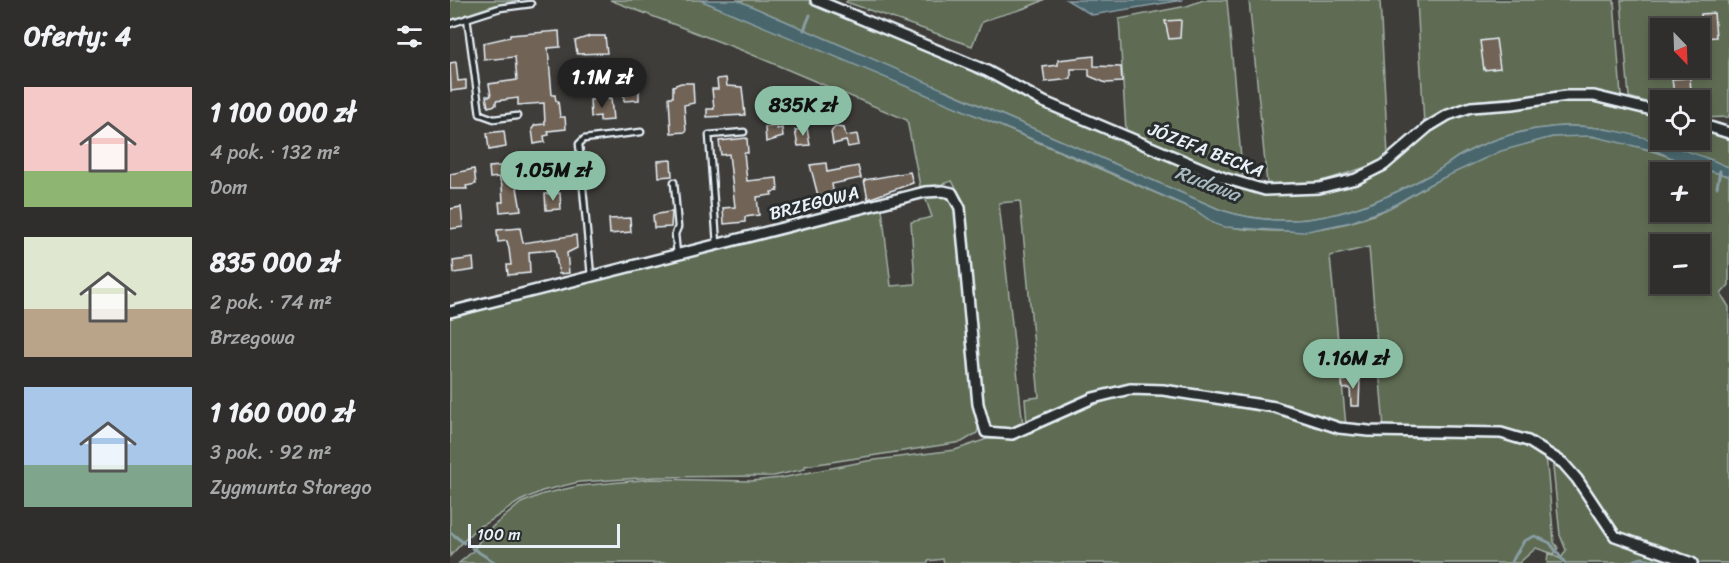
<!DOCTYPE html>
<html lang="pl">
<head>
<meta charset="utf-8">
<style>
	:root { --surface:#2f2e2c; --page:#3b3a38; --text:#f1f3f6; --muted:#a7a8a9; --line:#4a4a48; --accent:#8abfa5 }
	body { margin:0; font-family:Sriracha,sans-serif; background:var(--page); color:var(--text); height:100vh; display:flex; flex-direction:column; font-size:22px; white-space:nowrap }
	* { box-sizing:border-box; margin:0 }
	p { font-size:20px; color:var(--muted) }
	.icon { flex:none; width:33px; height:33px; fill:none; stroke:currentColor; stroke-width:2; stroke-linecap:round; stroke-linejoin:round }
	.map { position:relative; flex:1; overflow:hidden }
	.side { display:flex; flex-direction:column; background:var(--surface); width:450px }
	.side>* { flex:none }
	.needle { width:39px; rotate:157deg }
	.buttons { position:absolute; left:1200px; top:18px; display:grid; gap:12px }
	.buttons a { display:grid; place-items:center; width:60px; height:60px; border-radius:0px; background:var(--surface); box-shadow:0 3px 9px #0003,0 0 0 2px var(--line); font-size:30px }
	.scale { position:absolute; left:18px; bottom:15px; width:152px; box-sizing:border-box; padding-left:6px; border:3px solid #e8f1f8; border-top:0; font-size:16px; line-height:21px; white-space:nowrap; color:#e8f1f8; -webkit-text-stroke:4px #2a2d2e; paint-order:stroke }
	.price { position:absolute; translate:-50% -51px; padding:0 14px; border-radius:21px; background:var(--accent); color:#111; font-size:20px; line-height:39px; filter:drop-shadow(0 2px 3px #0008) }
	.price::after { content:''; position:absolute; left:50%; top:36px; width:18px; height:14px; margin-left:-9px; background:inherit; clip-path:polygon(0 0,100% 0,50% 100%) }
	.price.on { background:#222; color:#fff }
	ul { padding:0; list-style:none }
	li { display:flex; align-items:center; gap:18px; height:150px; padding:0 24px }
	li span { display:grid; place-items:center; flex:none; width:168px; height:120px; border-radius:0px; color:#555 }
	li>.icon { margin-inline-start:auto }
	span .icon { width:72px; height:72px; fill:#fffc; stroke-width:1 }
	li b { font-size:26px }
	h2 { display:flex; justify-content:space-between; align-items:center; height:72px; padding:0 24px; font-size:26px }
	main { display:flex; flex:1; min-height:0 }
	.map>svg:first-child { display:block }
</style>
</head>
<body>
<main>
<section class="side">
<h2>Oferty: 4<svg class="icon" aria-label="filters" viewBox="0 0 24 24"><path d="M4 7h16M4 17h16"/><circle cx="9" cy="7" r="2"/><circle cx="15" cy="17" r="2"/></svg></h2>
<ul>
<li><span style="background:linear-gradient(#f6c9c9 70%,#8fb573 0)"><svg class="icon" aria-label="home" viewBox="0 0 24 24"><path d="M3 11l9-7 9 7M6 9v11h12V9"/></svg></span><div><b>1 100 000 zł</b><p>4 pok. · 132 m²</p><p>Dom</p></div></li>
<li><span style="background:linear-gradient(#dfe7d0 60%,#b9a48a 0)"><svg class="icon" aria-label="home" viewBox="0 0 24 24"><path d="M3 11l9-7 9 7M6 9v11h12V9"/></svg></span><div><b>835 000 zł</b><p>2 pok. · 74 m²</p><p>Brzegowa</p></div></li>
<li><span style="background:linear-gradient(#a9c7e8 65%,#7fa58c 0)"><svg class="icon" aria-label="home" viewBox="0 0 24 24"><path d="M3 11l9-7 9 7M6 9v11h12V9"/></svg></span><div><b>1 160 000 zł</b><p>3 pok. · 92 m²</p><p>Zygmunta Starego</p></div></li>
</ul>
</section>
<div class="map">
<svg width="1279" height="563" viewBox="0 0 1279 563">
	<rect width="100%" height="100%" fill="#3f3d3a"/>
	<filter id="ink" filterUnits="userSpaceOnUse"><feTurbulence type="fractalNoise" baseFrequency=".0167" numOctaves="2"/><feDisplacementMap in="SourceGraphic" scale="12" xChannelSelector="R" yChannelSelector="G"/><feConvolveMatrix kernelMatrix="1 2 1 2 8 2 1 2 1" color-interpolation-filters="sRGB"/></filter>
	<g filter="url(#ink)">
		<path fill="#5e6c53" stroke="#a3aea6" stroke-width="1.5" fill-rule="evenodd" d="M0,0h70l-25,5 -45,15z
			M160,0h90l144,59 10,-8 -117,-51h73l449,191 94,-9 81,-57 40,-16 90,-10 39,1 57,14v26h40v-13l29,9v31c-57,-16 -115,-47 -177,-40 -31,3 -63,13 -91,28 -12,7 -22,16 -35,22 -66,36 -130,57 -205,33l-276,-120 -7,9 257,111c27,18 44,20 77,21 39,1 79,-5 115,-22 15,-7 29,-17 43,-25 37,-22 81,-40 123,-47 61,-9 119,25 176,39v109l-8,9 8,13v256h-29l-82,-30 -48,-69 -40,-26 -146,-10 -15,-181 -39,9 16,170 -68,-21 -153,-16 -98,35 -2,-25 14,-2 -19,-196 -21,2 24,223 -24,5 -9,-4 -9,-26 -19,-192 3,-5 -13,-23 -31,10 -14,-71 -166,-70zM1210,172h40v40h-40zM1210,244h40v40h-40z
			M398,0h195c-23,13 -39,12 -61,22l-10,24 -126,-44z
			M753,0h24l16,180 -117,-49 -7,-112 68,-13z
			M799,0h131l8,156 -13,8 -49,16 -21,4h-38z
			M967,0h197l7,96 -44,-5 -104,10 -17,4 -32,19z
			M1171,0h108v117l-29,1v-18h-40v6l-31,-9zM1210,28h40v40h-40z
			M491,195l13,8 25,223 -2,7 -15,9 -157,24v3l-31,7 -118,1 -77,5 -37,9 -22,10 -33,22 -10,4 -27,29v-244l432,-103 9,77 24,-2 -4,-62 21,-5 -7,-20z
			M695,393l110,14 96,27 64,4 66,-3 34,4 31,16 8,87 4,6 -4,6 -18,-6 -17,15h-575l-1,-4 -15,2v2h-469l13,-11 14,-20 35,-29 22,-9 36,-8 73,-7 99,2 30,-3 86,-17 88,-11 32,-11h21l65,-27 45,-15z
			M1102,458l31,35 20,33 11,12 70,25h-137l1,-10 13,6 5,-9 -6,-15z"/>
		<path fill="#49666c" stroke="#899ea4" stroke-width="1.5" d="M250,0h37l484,210c75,24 139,3 205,-33 13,-6 23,-15 35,-22 28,-15 60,-25 91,-28 50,-6 114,16 160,33 6,2 11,6 17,7v9l-43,-11 -27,-13 -67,-16 -40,1 -51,14 -69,32 -43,25 -38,14 -48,10 -78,-5 -10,-3 -20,-14 -113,-50z
			M617,0h116l-91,15z"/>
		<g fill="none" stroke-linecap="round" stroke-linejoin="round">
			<path stroke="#899ea4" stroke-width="3" d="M354,30l6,-15
				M1236,172l2,-10
				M1267,187l3,-16
				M0,532l14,11
				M22,548l24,15
				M1061,563l13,-22 11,-5 15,7 15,20
				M1176,563l16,-5 25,5"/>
		</g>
		<path fill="#716357" stroke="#e8f1f8" stroke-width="1.5" d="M1264,13l2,24 -13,1 -2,-24z
			M731,20l-1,18 -11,1 -4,-18z
			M109,31l1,16 -12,1 4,47h3l1,6h2l2,16h5l1,12 -18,2 1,4 -5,1 1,6 -11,2 -2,-15 3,-4 10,-1 -1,-21 -26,2v-7l-22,3v4l-8,2 -2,-11h5l-2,-12 28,-4 -2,-23 -31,3 -1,-17 27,-6v-2z
			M140,36h15l2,17 -30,1 -2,-13z
			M1046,39l4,29 -16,2 -4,-29z
			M644,56v10l27,1 1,15 -16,1 -17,-7v-7h-18v10l-26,3 -2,-15 15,-2v-5z
			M6,62l2,19 8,-1v9l-15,2 -1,-28z
			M276,78l1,8 15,1 3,28 -38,2v-8h7l-2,-20h6l-1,-10z
			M1240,78l1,14 -17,2 -2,-15z
			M231,83h12l1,20 -10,2 2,27 -15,1 -2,-36h4v-11z
			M173,87l16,1v12l-15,1z
			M161,98l2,22 -13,1v-5l-9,1 -1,-17z
			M327,126v3l5,-1 1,9 -17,5 -1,-15z
			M385,127l9,1 2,8 11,-2 2,11 -11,2 -2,-6 -13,3 -2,-12z
			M357,128l3,17 -12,1 -3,-16z
			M54,131l2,16 -17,3 -2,-17z
			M297,138l1,15h-4l3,28 30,-3 1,13 -7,1 1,3 -15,2 2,18 -14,2v5l-21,2 -1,-16 12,-1 -6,-53 -8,1 -2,-14z
			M221,160l1,16 -13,1 -1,-16z
			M376,163l1,9 31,-6 3,12 -29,6 4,24 -14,3 -12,-46z
			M63,165l8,45 -21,2 -1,-10h4l-1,-16 -3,-9 -9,1 -1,-11z
			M24,169l2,15 -10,2 1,3h-17v-15z
			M460,172l3,11 -45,16 -4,-19z
			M110,193l1,16 -15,1 -1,-16z
			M11,207l2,20 -13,2v-20z
			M219,212h3l-1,15 -17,1 -1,-13z
			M180,218l1,14 -21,2 -1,-15z
			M70,228l3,15 53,-8 1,13 -10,5 2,20 -10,1 -4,-24 -26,2 1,21 -22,2 -1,-10h4l-2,-16 -2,-8 -9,1 -1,-12z
			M23,258l1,12 -20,3 -1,-12z
			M910,378l-1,28h-8l-1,-18 -7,1 -1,-8z"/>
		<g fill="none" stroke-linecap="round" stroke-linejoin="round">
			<g stroke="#e8f1f8" stroke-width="9">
				<path id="lane" d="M17,18l13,96 14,5 23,-3
					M0,24l50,-16 31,-4
					M224,182l4,45 -3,7 2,20
					M267,244l-8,-109 35,-3
					M141,276l-12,-132 5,-5 57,-7"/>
			</g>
			<g stroke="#e8f1f8" stroke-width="14">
				<path id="street" d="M366,0l171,71 57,31 180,76 41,12 54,-2 37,-9 28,-14 44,-38 20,-12 23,-8 42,-3 53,-8h28l66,16
					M1250,124l29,9
					M0,312l475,-120 18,-1 9,2 8,15 18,196 8,28 26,2 81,-36 37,-9 33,1 112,17 64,21 30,3 132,2 27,8 35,22 14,16 38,57 77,27"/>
			</g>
			<use href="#lane" stroke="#2a2d2e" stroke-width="4.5"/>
			<use href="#street" stroke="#2a2d2e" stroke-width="9"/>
		</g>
	</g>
	<g text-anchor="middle" stroke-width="6" stroke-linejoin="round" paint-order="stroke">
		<g font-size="18" fill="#e8f1f8" stroke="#2a2d2e">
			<text transform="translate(756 150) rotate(21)" y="6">JÓZEFA BECKA</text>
			<text transform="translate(364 203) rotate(-14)" y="6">BRZEGOWA</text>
		</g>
		<g font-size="20" font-style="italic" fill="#a8b9c0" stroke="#2a2d2e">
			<text transform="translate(758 183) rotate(21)" y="7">Rudawa</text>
		</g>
	</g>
</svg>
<div class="buttons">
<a><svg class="needle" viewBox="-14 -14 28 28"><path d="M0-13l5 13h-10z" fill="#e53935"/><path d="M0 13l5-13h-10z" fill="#a7a8a9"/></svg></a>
<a><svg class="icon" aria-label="locate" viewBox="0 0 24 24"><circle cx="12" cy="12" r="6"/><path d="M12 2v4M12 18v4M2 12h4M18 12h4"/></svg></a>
<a>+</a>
<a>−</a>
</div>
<div class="scale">100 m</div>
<b class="price on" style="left:152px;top:109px">1.1M zł</b>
<b class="price" style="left:353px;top:137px">835K zł</b>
<b class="price" style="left:103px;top:202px">1.05M zł</b>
<b class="price" style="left:903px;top:390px">1.16M zł</b>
</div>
</main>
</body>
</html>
